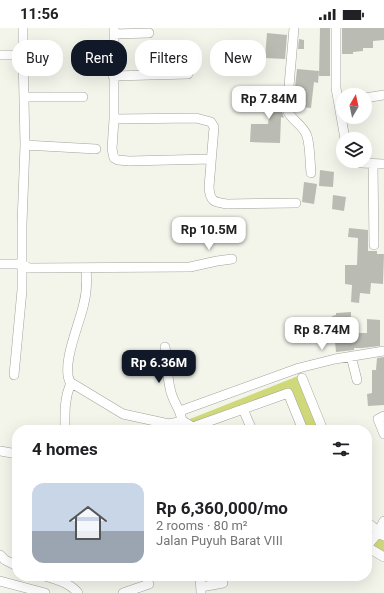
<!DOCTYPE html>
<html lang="en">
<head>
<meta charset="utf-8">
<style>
	:root { --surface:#fff; --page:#f2f2f2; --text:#202124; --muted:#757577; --accent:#111827 }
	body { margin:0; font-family:Roboto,sans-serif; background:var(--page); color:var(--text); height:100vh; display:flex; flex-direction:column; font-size:15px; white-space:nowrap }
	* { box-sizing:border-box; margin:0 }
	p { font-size:13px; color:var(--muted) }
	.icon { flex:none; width:22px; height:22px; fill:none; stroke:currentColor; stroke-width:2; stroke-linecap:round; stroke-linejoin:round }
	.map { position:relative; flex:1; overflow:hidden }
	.side { position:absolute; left:12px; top:397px; width:360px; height:156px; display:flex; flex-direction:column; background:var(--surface); border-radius:16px; box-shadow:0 4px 16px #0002 }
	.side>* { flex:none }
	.hud { position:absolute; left:12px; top:12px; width:360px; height:36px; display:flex; gap:8px }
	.needle { width:26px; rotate:9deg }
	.tools { position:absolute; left:336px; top:60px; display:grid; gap:8px }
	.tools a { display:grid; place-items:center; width:36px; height:36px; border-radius:50%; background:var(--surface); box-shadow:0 4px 16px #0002; font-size:20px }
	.price { position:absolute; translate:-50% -34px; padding:0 9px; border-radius:8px; background:#fff; color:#222; font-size:13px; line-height:26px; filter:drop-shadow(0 1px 2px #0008) }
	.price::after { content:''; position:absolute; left:50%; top:24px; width:12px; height:9px; margin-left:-6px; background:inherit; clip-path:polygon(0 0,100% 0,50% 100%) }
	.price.on { background:var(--accent); color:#fff }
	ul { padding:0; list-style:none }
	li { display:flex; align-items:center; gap:12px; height:100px; padding:0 20px }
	li span { display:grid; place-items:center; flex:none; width:112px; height:80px; border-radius:12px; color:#555 }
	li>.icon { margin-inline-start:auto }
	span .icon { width:48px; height:48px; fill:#fffc; stroke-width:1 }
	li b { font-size:17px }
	h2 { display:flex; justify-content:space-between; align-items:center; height:48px; padding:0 20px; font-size:17px }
	.chip { padding:0 14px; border-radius:16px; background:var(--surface); box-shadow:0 4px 16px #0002; font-size:14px; line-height:36px }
	.chip.on { background:var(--accent); color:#fff }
	.status { display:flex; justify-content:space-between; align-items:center; height:28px; padding:0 20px; background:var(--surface); direction:ltr }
	.status svg { height:11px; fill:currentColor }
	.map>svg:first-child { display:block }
</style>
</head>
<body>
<div class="status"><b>11:56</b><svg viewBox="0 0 49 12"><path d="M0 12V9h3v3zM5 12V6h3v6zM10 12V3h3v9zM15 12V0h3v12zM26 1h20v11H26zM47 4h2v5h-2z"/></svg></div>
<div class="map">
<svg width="384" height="565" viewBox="0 0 384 565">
	<rect width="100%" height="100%" fill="#f3f5eb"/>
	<path fill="#d0d97a" d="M298,348l22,54h-13l-17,-41 -98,38 -2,-8z
		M367,499l8,8 9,5v13l-17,-12z"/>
	<path fill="#babbb2" d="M320,0h10v48h-11z
		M342,0h42v12l-11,1v7h-10v3l-10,1v2h-11z
		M267,5l20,2 -2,24 -20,-1z
		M299,11l5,1v9h-6z
		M297,41l22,2 -1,12 -4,-1 -3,26 -18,-2z
		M261,63l21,2 -1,16 3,9 -3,-1 -1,26 -30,-1 1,-18h17l2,-16 -10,-1z
		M320,142l14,2 -1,15 -14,-1z
		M304,154l13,2 -3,20 -12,-2z
		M333,167l13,2 -2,14 -12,-2z
		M349,200l19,2v21h9v3h7l-1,30 -12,-1 -1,11 -10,-1 -1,10 -8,-1 1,-17 -7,-1v-19h12l1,-27 -10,-1z
		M351,284v17l2,-1v5h14v-14l13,1v26l-18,2h-8v2l-18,2 -1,-10 -22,-5 3,-12 16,4v-13l4,-1v-2z
		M384,329v48l-16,1 -1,-12 5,-1v-23h4l1,-12z"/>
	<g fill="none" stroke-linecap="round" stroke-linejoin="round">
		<g stroke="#a2a39a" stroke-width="10">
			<path id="minor" d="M114,0v91l-2,30 2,9 4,2 11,1 82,-2
				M294,0l-7,81c2,10 16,15 20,27 3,9 3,27 4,37
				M336,0v60l9,51
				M114,6l35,-1
				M0,27h23
				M113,48l75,-2
				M25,69h58
				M365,70l19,-3
				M114,91l82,-1 15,4 3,5 -5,60c1,15 5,15 18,17l69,-1
				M25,117l71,4
				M353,133l8,2 23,1
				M373,136l1,81
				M0,236h22l7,4 161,-1 27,-6 15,-2
				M86,240c1,12 1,23 -2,35 -4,20 -23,61 -14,79l53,32 46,10 14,-3 10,6 95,-34 15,37
				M165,319c2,14 2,28 5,41 3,18 15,23 11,42
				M351,328l6,24
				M14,347l8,-85v-66l3,-79 -2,-90v-27
				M302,350l21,52
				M243,381l9,21
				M180,383l119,-43 36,-9 49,-8
				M384,388l-6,3 6,15
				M65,402c0,-18 -1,-31 6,-47
				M0,423l17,3
				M367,494l17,14
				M367,518l10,-12 7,-13
				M367,519l17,10
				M0,527l5,5 12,6
				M45,548c12,4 25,7 33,17
				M200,548l1,16
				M0,553l45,12
				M201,559l22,-4
				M123,565l26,-9"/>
		</g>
		<use href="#minor" stroke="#fff" stroke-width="9"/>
	</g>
</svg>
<div class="tools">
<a><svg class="needle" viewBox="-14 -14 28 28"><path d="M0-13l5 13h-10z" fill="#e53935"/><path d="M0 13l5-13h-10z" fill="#757577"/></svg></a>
<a><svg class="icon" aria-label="layers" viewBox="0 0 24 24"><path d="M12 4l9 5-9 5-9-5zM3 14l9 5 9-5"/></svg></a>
</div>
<b class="price" style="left:269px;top:92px">Rp 7.84M</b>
<b class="price" style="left:209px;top:223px">Rp 10.5M</b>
<b class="price" style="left:322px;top:323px">Rp 8.74M</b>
<b class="price on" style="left:159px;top:356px">Rp 6.36M</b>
<div class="hud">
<a class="chip">Buy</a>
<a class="chip on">Rent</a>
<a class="chip">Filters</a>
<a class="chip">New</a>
</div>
<section class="side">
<h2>4 homes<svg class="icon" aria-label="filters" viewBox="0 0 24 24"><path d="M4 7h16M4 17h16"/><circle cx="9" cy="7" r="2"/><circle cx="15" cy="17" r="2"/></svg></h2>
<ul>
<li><span style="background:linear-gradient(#c9d6e8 60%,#9aa5b1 0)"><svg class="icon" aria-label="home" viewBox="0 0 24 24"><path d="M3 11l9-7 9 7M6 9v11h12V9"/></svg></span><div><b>Rp 6,360,000/mo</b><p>2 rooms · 80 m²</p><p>Jalan Puyuh Barat VIII</p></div></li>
</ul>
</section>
</div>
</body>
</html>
